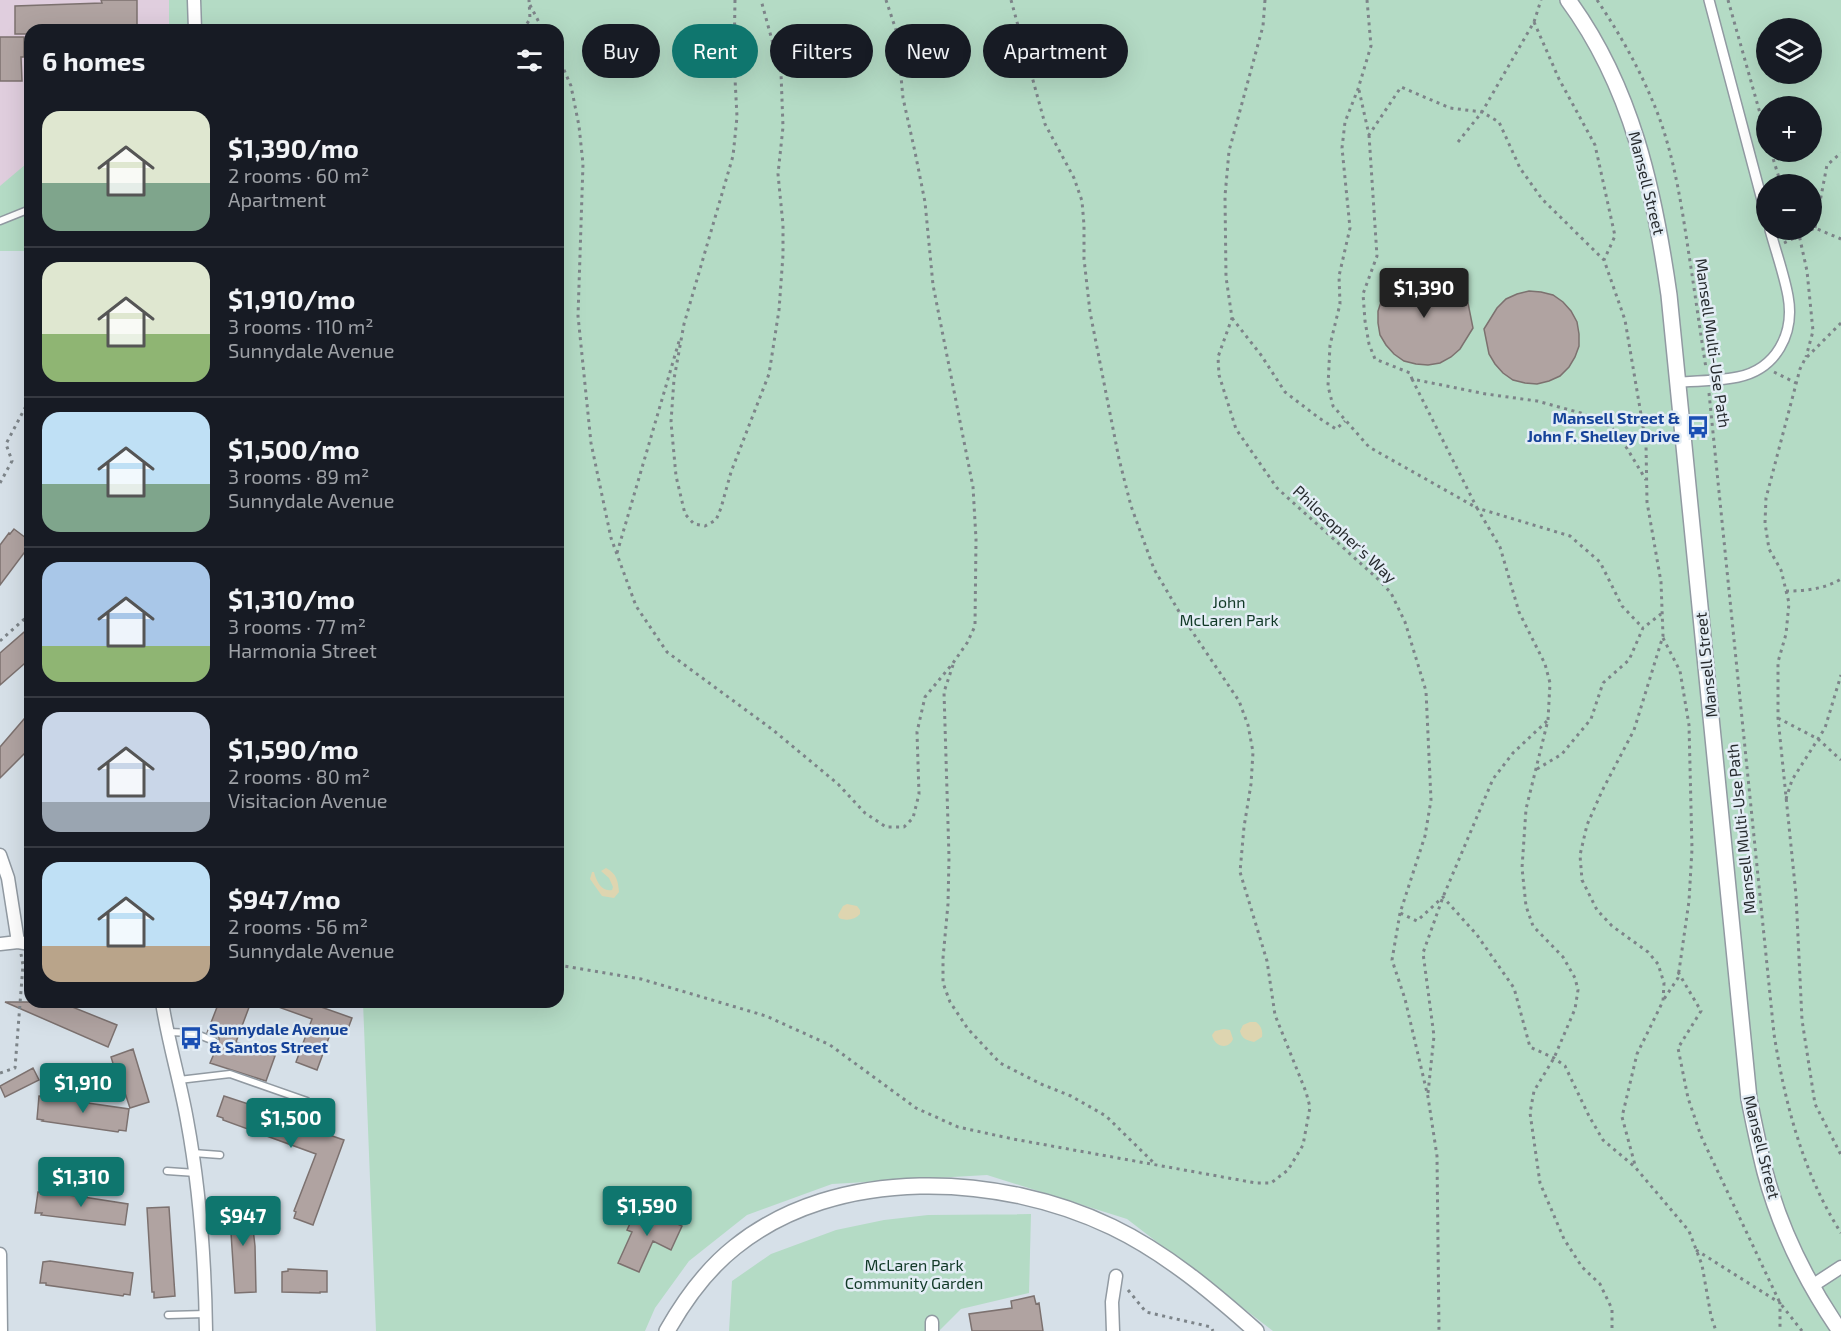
<!DOCTYPE html>
<html lang="en">
<head>
<meta charset="utf-8">
<style>
	:root { --surface:#171b24; --page:#242831; --text:#f1f3f6; --muted:#9ea1a6; --line:#363941; --accent:#0f766e }
	body { margin:0; font-family:"Exo 2",sans-serif; background:var(--page); color:var(--text); height:100vh; display:flex; flex-direction:column; font-size:22px; white-space:nowrap }
	* { box-sizing:border-box; margin:0 }
	p { font-size:20px; color:var(--muted) }
	.icon { flex:none; width:33px; height:33px; fill:none; stroke:currentColor; stroke-width:2; stroke-linecap:round; stroke-linejoin:round }
	.map { position:relative; flex:1; overflow:hidden }
	.details { position:absolute; left:24px; top:24px; width:540px; height:984px; display:flex; flex-direction:column; background:var(--surface); border-radius:18px; box-shadow:0 6px 24px #0002 }
	.details>* { flex:none }
	.banner { position:absolute; left:582px; top:24px; width:570px; height:54px; display:flex; gap:12px }
	.controls { position:absolute; left:1756px; top:18px; display:grid; gap:12px }
	.controls a { display:grid; place-items:center; width:66px; height:66px; border-radius:50%; background:var(--surface); box-shadow:0 6px 24px #0002; font-size:30px }
	.price { position:absolute; translate:-50% -51px; padding:0 14px; border-radius:6px; background:var(--accent); color:#fff; font-size:20px; line-height:39px; filter:drop-shadow(0 2px 3px #0008) }
	.price::after { content:''; position:absolute; left:50%; top:36px; width:18px; height:14px; margin-left:-9px; background:inherit; clip-path:polygon(0 0,100% 0,50% 100%) }
	.price.selected { background:#222; color:#fff }
	ul { padding:0; list-style:none }
	li { display:flex; align-items:center; gap:18px; height:150px; padding:0 18px }
	li+li { border-top:2px solid var(--line) }
	li span { display:grid; place-items:center; flex:none; width:168px; height:120px; border-radius:18px; color:#555 }
	li>.icon { margin-inline-start:auto }
	span .icon { width:72px; height:72px; fill:#fffc; stroke-width:1 }
	li b { font-size:26px }
	h2 { display:flex; justify-content:space-between; align-items:center; height:72px; padding:0 18px; font-size:26px }
	.chip { padding:0 21px; border-radius:27px; background:var(--surface); box-shadow:0 6px 24px #0002; font-size:21px; line-height:54px }
	.chip.selected { background:var(--accent); color:#fff }
	.map>svg:first-child { display:block }
</style>
</head>
<body>
<div class="map">
<svg width="1841" height="1331" viewBox="0 0 1841 1331">
	<rect width="100%" height="100%" fill="#d6e0e8"/>
	<path fill="#e0cede" d="M0,0h169v30h-139v134l-4,1 -1,86h-25z"/>
	<path fill="#b4dbc5" fill-rule="evenodd" d="M169,0h1672v1331h-568l-146,-112 -140,-44 -155,9 -85,31 -58,46 -34,47 -10,23h-269l-13,-329h195v-972h-389zM1767,28h45v46h-45zM1767,106h45v46h-45zM1767,184h45v46h-45z
		M26,164l-1,87h-25v-65z
		M1031,1214l-2,79 -68,16 -22,22h-210l3,-50 39,-27 65,-24 48,-10 44,-5z"/>
	<path fill="#ded5b0" d="M606,868c11,6 12,13 13,24l-5,6 -12,-2 -12,-17 2,-7h2c2,8 7,20 18,18l1,-3 -4,-9 -8,-7z
		M847,904l10,2 3,4v4c-5,6 -14,7 -21,4l-1,-3 5,-9z
		M1250,1022h6c5,4 7,8 6,15l-8,5c-8,-2 -12,-3 -14,-11l3,-6z
		M1224,1029l6,1 3,9c-5,12 -19,7 -21,-4l3,-4z"/>
	<path fill="#b0a3a1" stroke="#7c716f" stroke-width="1.5" d="M101,0h36v30h-107v4h-15v-28l87,-3z
		M0,37h24v20h-3l1,24h-22z
		M1420,272l12,1 12,3 10,7 8,9 6,11 5,25 -13,21 -9,8 -11,6 -12,2 -12,-1 -12,-3 -10,-7 -8,-9 -6,-10 -2,-12v-12l4,-12 6,-10 9,-9 11,-5z
		M1529,291l12,1 12,3 10,7 8,9 6,11 2,12v12l-4,11 -6,10 -9,9 -11,5 -12,3 -12,-1 -12,-3 -10,-7 -8,-9 -6,-10 -5,-25 13,-21 9,-9 11,-5z
		M14,529l16,12v4l-30,40v-40l9,-12 1,1z
		M30,627v43l-6,-6 -24,21v-32z
		M30,712v36l-30,30v-31z
		M5,1002h55l57,23 -9,22z
		M219,1002h32l-15,40 39,14 -9,25 -56,-18 9,-21v-5l-12,-4z
		M270,1002h37l45,16 -6,16 -14,-5 -15,41 -21,-8 16,-43 -42,-15z
		M133,1049l16,53 -19,6 -12,-36 -2,1 -5,-16z
		M33,1068l6,12 -34,17 -5,-11z
		M39,1096l90,13 -3,22 -7,-1 -1,2 -76,-11 1,-1 -6,-1z
		M224,1096l58,19 22,9 -1,1 6,3 35,12 -31,85 -19,-7 2,-6 -2,-1 22,-57 -93,-34v-2l-6,-2z
		M38,1192l39,4 51,8 -3,21 -84,-10 1,-2h-7z
		M250,1202l5,44 1,46 -21,1 -6,-90z
		M638,1206l44,20 -11,24 -18,-9 -14,31 -21,-9 14,-31 -5,-2z
		M169,1207l6,89 -21,2v-6h-2l-5,-84z
		M50,1261l83,12 -3,22 -6,-1 -1,2 -77,-11v-2h-6l3,-21z
		M288,1269l39,2v21h-7v1l-38,-1v-20l6,-1z
		M1034,1296l2,8 3,-1 4,28h-71l-3,-17 43,-6 -1,-7z"/>
	<g fill="none" stroke-linecap="round" stroke-linejoin="round">
		<g stroke="#919aa2" stroke-width="9">
			<path id="service" d="M0,221l30,-12
				M168,1032l26,1 20,8
				M179,1080l51,-6 77,27
				M193,1153l27,2
				M167,1171l29,2
				M168,1315l38,-1"/>
		</g>
		<g stroke="#919aa2" stroke-width="12">
			<path id="pedestrian" d="M1709,0l58,219
				M1678,382c20,-1 40,-1 60,-5 38,-8 57,-43 50,-81 -4,-22 -12,-44 -18,-66"/>
		</g>
		<g stroke="#919aa2" stroke-width="15">
			<path id="minor" d="M194,0l1,30
				M0,855l8,23 10,64
				M0,944l18,-2 12,2
				M162,1002c6,40 18,78 25,118 13,70 18,140 19,211
				M0,1254l1,77
				M1812,1286l29,-19
				M932,1322v9
				M1113,1331l-1,-29 4,-26"/>
		</g>
		<g stroke="#919aa2" stroke-width="18">
			<path id="tertiary" d="M1568,0c64,87 86,190 101,295l80,804c5,25 10,49 16,73 15,57 42,111 75,159
				M667,1331c18,-32 39,-61 68,-84 102,-82 265,-74 377,-20 54,26 100,65 144,104"/>
		</g>
		<path stroke="#7d8489" stroke-width="3" stroke-dasharray="3 4.5" stroke-linecap="butt" d="M735,0l-1,59 3,58 -4,39 -49,168 -10,55 -3,43 5,54 9,38 9,10 11,2 11,-6 5,-12 10,-36 38,-98 10,-64 4,-55v-30l-5,-51 5,-47 -2,-54 -20,-73
			M1265,0l-2,26 -34,125 -4,45 1,81 6,41 -14,39 1,18 17,54 41,59 102,92 12,13 14,29 21,69 5,109 -6,36 -25,77 17,8 26,-24 34,38 37,53 16,59 24,11 11,8 24,50 14,24 32,27 54,64 13,34 9,51 5,15
			M1367,0l4,46 -13,43 -13,33 -3,26 8,80 -11,48 1,28 -10,41 -2,41 5,20 36,41 108,61 23,39 19,65 26,52 5,19 -2,37 -22,89 -4,59 4,38 7,20 30,31 12,21 3,12 -3,19 -21,49 -20,33 -4,22 10,70 24,56 18,28 18,17 12,25v22
			M1597,0c25,37 46,75 62,117 16,44 23,91 30,138 6,38 11,76 17,113
			M1728,0l39,138
			M530,5l13,25
			M1534,22l25,57 36,66 20,91 -11,24
			M523,30l7,-11 -1,-19
			M558,56l13,30 8,40 4,38 -5,152 13,127 20,95 25,68 31,46 106,78 65,54 27,29 21,14h18l9,-9 6,-24 -2,-62 8,-35 28,-34 14,-20 8,-17 1,-87 -3,-52 -40,-202 -8,-83 -10,-50 -12,-54 -6,-65 -11,-33
			M1359,90l10,45 32,-48 49,21 32,4 17,10 21,46 22,31 62,61 21,60 21,124 1,58 14,80 2,54 -29,94 -32,61 -15,34 -7,30 2,25 15,30 15,16 36,26 10,12 6,19 -1,18 -26,53 -15,63 13,48
			M1369,135l8,121 -14,38 2,27 4,23 6,15 35,14 2,6 74,15 51,7 44,12 30,14 11,13 24,40
			M1458,142l24,-30 52,-90 7,-22
			M1771,152l10,32
			M1815,228l12,-63 14,-12
			M1798,230l9,41 6,60 -7,26
			M1784,243l31,-15 26,11
			M1232,318l29,37 24,37 34,26 17,11 9,-8
			M1841,323l-36,36 -5,10 -34,129 -1,25 4,26 12,21 8,33 -3,31 -8,28v56l18,177 6,125 13,84 26,51
			M1774,372l22,11
			M1412,379l65,129 93,28 30,26 22,44 21,22
			M1709,393l65,641c11,70 29,139 67,199
			M0,483l12,-22 -6,-17 20,-38 4,-2
			M617,553l63,-215
			M1786,591c19,0 39,-2 55,-12
			M1663,638l17,33 9,54 3,124 -3,52 -11,77 -14,21
			M0,641l30,-27
			M953,665l-9,27 5,165 -1,47 -5,54v25l7,19 18,27 32,34 41,21 30,12 35,20 50,49
			M1778,718l40,21 23,21
			M1537,769l25,-15 29,-35 12,-36 26,-23 14,-32 18,-14
			M1786,799l6,-19 33,-52 16,-53
			M1400,913l-8,47 13,39 23,98 9,59 2,175
			M558,965l83,14 125,37 64,29 86,63 42,19 55,12 243,44h15l17,-13 15,-25 7,-38 -4,-15 -31,-77 -8,-54 -27,-89 4,-45 7,-43 2,-32 -5,-27 -9,-24 -58,-86 -27,-46 -23,-63 -12,-47 -29,-147 -6,-53v-34l-2,-24 -8,-23 -29,-54 -34,-124
			M1678,972l23,39 -23,37 10,50 13,38 79,167 22,28
			M0,1073l15,-5 8,-103 -2,-11
			M1428,1093l6,-57 -11,-83 20,-56 50,-118 20,-26 34,-32
			M1696,1250l84,53v28
			M1128,1290l18,22 65,15 2,4"/>
		<use href="#service" stroke="#fff" stroke-width="6"/>
		<use href="#pedestrian" stroke="#fff" stroke-width="9"/>
		<use href="#minor" stroke="#fff" stroke-width="12"/>
		<use href="#tertiary" stroke="#fff" stroke-width="15"/>
	</g>
	<defs>
		<g id="bus-bare" transform="scale(1.8)"><path d="M-5-6H5V4H4V6H2V4H-2V6H-4V4H-5ZM-3.5-4V0h7V-4ZM-3.5 1.2v1.5H-2V1.2ZM2 1.2v1.5H3.5V1.2Z" fill="#1a4fb4" stroke="#e3edf5" stroke-width="2.5" paint-order="stroke"/></g>
	</defs>
	<g fill-rule="evenodd">
		<use href="#bus-bare" x="1698" y="427"/>
		<use href="#bus-bare" x="191" y="1038"/>
	</g>
	<g text-anchor="middle" stroke-width="5" stroke-linejoin="round" paint-order="stroke">
		<g font-size="16" fill="#262a2d" stroke="#e3edf5">
			<text transform="translate(1647 183) rotate(76)" y="6">Mansell Street</text>
			<text transform="translate(1713 343) rotate(82)" y="6">Mansell Multi-Use Path</text>
			<text transform="translate(1345 534) rotate(43)" y="6">Philosopher's Way</text>
			<text transform="translate(1706 665) rotate(-96)" y="6">Mansell Street</text>
			<text transform="translate(1741 829) rotate(-96)" y="6">Mansell Multi-Use Path</text>
			<text transform="translate(1762 1147) rotate(76)" y="6">Mansell Street</text>
		</g>
		<g font-size="16" font-weight="bold" fill="#164399" stroke="#e3edf5" text-anchor="end">
			<text x="1680" y="424">Mansell Street &amp;<tspan x="1680" dy="18">John F. Shelley Drive</tspan></text>
			<text x="209" y="1035" text-anchor="start">Sunnydale Avenue<tspan x="209" dy="18">&amp; Santos Street</tspan></text>
		</g>
		<g font-size="16" fill="#113927" stroke="#e3edf5">
			<text x="1229" y="608">John<tspan x="1229" dy="18">McLaren Park</tspan></text>
			<text x="914" y="1271">McLaren Park<tspan x="914" dy="18">Community Garden</tspan></text>
		</g>
	</g>
</svg>
<div class="controls">
<a><svg class="icon" aria-label="layers" viewBox="0 0 24 24"><path d="M12 4l9 5-9 5-9-5zM3 14l9 5 9-5"/></svg></a>
<a>+</a>
<a>−</a>
</div>
<b class="price selected" style="left:1424px;top:319px">$1,390</b>
<b class="price" style="left:83px;top:1114px">$1,910</b>
<b class="price" style="left:291px;top:1149px">$1,500</b>
<b class="price" style="left:81px;top:1208px">$1,310</b>
<b class="price" style="left:647px;top:1237px">$1,590</b>
<b class="price" style="left:243px;top:1247px">$947</b>
<div class="banner">
<a class="chip">Buy</a>
<a class="chip selected">Rent</a>
<a class="chip">Filters</a>
<a class="chip">New</a>
<a class="chip">Apartment</a>
</div>
<section class="details">
<h2>6 homes<svg class="icon" aria-label="filters" viewBox="0 0 24 24"><path d="M4 7h16M4 17h16"/><circle cx="9" cy="7" r="2"/><circle cx="15" cy="17" r="2"/></svg></h2>
<ul>
<li><span style="background:linear-gradient(#dfe7d0 60%,#7fa58c 0)"><svg class="icon" aria-label="home" viewBox="0 0 24 24"><path d="M3 11l9-7 9 7M6 9v11h12V9"/></svg></span><div><b>$1,390/mo</b><p>2 rooms · 60 m²</p><p>Apartment</p></div></li>
<li><span style="background:linear-gradient(#dfe7d0 60%,#8fb573 0)"><svg class="icon" aria-label="home" viewBox="0 0 24 24"><path d="M3 11l9-7 9 7M6 9v11h12V9"/></svg></span><div><b>$1,910/mo</b><p>3 rooms · 110 m²</p><p>Sunnydale Avenue</p></div></li>
<li><span style="background:linear-gradient(#bfe0f5 60%,#7fa58c 0)"><svg class="icon" aria-label="home" viewBox="0 0 24 24"><path d="M3 11l9-7 9 7M6 9v11h12V9"/></svg></span><div><b>$1,500/mo</b><p>3 rooms · 89 m²</p><p>Sunnydale Avenue</p></div></li>
<li><span style="background:linear-gradient(#a9c7e8 70%,#8fb573 0)"><svg class="icon" aria-label="home" viewBox="0 0 24 24"><path d="M3 11l9-7 9 7M6 9v11h12V9"/></svg></span><div><b>$1,310/mo</b><p>3 rooms · 77 m²</p><p>Harmonia Street</p></div></li>
<li><span style="background:linear-gradient(#c9d6e8 75%,#9aa5b1 0)"><svg class="icon" aria-label="home" viewBox="0 0 24 24"><path d="M3 11l9-7 9 7M6 9v11h12V9"/></svg></span><div><b>$1,590/mo</b><p>2 rooms · 80 m²</p><p>Visitacion Avenue</p></div></li>
<li><span style="background:linear-gradient(#bfe0f5 70%,#b9a48a 0)"><svg class="icon" aria-label="home" viewBox="0 0 24 24"><path d="M3 11l9-7 9 7M6 9v11h12V9"/></svg></span><div><b>$947/mo</b><p>2 rooms · 56 m²</p><p>Sunnydale Avenue</p></div></li>
</ul>
</section>
</div>
</body>
</html>
